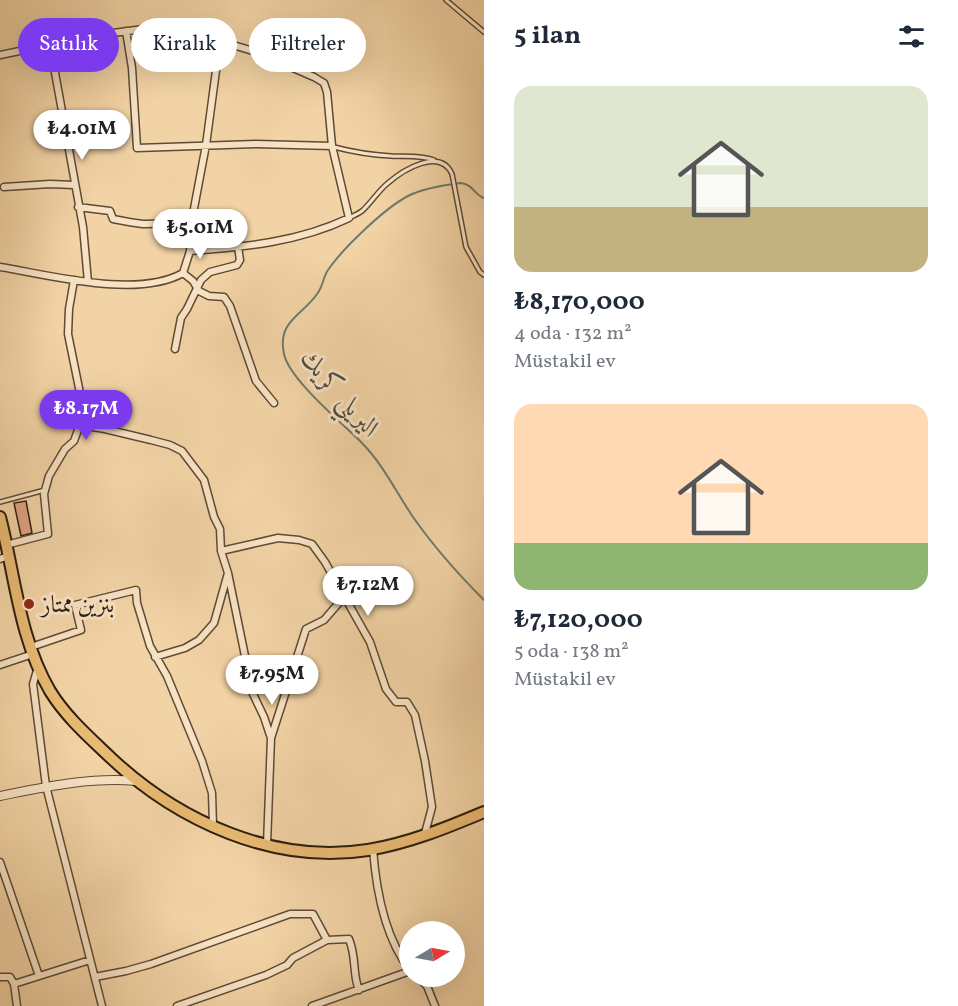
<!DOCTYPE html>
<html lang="tr">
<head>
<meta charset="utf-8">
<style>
	:root { --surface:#fff; --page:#f2f2f3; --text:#1f2937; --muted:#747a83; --accent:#7c3aed }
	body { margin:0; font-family:Vollkorn,Amiri,serif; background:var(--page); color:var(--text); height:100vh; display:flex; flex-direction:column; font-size:22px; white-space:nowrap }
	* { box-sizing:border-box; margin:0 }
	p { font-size:20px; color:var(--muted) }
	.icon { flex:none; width:33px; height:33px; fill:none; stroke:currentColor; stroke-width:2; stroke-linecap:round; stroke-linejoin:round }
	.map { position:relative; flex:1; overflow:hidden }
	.sheet { display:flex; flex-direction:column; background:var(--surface); width:474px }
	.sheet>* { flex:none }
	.guide { position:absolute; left:18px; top:18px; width:375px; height:54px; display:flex; gap:12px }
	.needle { width:39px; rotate:80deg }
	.controls { position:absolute; left:399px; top:921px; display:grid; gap:12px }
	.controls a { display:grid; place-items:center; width:66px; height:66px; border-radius:50%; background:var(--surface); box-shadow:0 6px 24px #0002; font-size:30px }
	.price { position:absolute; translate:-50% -51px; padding:0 14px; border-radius:21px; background:#fff; color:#222; font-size:20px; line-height:39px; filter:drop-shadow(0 2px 3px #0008) }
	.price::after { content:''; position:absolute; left:50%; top:36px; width:18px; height:14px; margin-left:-9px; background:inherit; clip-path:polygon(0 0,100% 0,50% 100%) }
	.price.current { background:var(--accent); color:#fff }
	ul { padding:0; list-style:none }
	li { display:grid; align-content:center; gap:12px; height:318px; padding:0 30px }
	li span { display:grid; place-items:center; height:186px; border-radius:18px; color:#555 }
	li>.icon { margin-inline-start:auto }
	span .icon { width:108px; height:108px; fill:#fffc; stroke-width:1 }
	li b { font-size:26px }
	h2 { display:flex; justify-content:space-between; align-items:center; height:72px; padding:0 30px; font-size:26px }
	.chip { padding:0 21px; border-radius:27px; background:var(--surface); box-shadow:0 6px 24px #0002; font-size:21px; line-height:54px }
	.chip.current { background:var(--accent); color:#fff }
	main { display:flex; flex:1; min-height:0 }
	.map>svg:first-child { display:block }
</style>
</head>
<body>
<main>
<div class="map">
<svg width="484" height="1006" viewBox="0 0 484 1006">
	<rect width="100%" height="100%" fill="#f2d3a5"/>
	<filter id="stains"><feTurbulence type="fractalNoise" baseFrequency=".00333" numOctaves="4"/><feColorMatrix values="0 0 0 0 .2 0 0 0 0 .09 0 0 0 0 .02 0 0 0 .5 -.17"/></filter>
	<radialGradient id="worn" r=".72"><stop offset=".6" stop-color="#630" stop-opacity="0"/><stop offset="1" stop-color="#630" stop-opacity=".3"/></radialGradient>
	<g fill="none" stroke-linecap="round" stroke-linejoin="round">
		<path stroke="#6f7a6a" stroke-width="2" d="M484,198c-10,-3 -10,-13 -23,-15 -16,2 -38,5 -53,13 -23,12 -65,52 -80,74 -5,7 -5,17 -11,24 -15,22 -40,27 -33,60 5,25 58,69 77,88 22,22 35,50 52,75 21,30 45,57 71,83"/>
	</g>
	<path fill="#e3a286" stroke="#2d1e0f" stroke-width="1.5" d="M26,501l6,32 -11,3 -7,-33z"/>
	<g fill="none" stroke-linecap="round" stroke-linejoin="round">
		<g stroke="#5e4b34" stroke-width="6">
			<path id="service" d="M446,0l38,32
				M334,147c19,5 37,8 57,9 14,1 29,-1 43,4
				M349,218c4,-2 9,-4 13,-7 9,-8 16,-20 26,-28 15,-13 52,-36 64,-9l14,73 14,25 4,3
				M0,502l45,-12"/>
		</g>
		<g stroke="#5e4b34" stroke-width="9">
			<path id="minor" d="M126,31l6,37 5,80 119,-4 76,2
				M50,45l33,182 5,55
				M0,55l91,-19 67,-9 19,1 43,13 36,11 58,25 10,6 3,9 5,54 17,72c-50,24 -104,29 -159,33
				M4,187l46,-3 24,1
				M78,207l32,4 3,8c10,2 20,4 30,5 12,0 22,-2 34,1l6,10 8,2
				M0,267c50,8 137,32 183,6l7,-22 2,-32 14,-74 14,-104
				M183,273l10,8 6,10 10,5 15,1 6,9 26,75 18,22
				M175,349l6,-31 6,-9 14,-29 9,-8 27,-7 3,-5 -2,-13
				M80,425l25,4 46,11 19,5 12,6 22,29 10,37 6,12 1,22 57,-13 21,2 13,4 13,18 45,80 16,47 10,13h11l8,13 10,46 7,46 -8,30
				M6,545l42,-11 -4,-40 5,-18 16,-27 9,-8 8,-22 -1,-21 -13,-64 1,-25 5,-29
				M0,559l9,-3
				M228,573l17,83v21l19,40 7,21 -4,107
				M31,647l50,-17 -6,-25 61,-15 1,13 13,43 17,30 35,85 10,32 1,33
				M155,657l30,-9 14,-8 15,-17 14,-50 -7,-22
				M0,665l33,-11
				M38,667l-5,17 13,102 56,220
				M271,738l35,-109 18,-9 20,-23
				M373,849c3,41 11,88 37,121
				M0,862l39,114
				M416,976l11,10 8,20
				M0,977h10l4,7
				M95,977l31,-6 25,-7 139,-50h23l14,26
				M17,1006l-3,-22 76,-24
				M177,1006l89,-31 21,-10 6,-7 34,-18 22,-1c8,20 3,34 10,51
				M312,1006l98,-35"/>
		</g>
		<g stroke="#5e4b34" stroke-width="10">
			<path id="tertiary" d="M0,796c45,-9 90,-19 136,-15"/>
		</g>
		<g stroke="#2d1e0f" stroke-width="14">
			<path id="primary" d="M0,517c15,58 19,121 50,174 16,26 39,46 61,67 67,63 163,107 257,92 41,-7 78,-22 116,-38"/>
		</g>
		<use href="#service" stroke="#f7e2c4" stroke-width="3"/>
		<use href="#minor" stroke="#f7e2c4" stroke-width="6"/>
		<use href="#tertiary" stroke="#f7e2c4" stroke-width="8"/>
		<use href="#primary" stroke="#e9ba72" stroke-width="10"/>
	</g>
	<circle fill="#8f2418" stroke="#f7e2c4" stroke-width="2" cx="29" cy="604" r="6"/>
	<g text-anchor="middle" stroke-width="6" stroke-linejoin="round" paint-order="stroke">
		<g font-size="24" fill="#2d1e0f" stroke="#f7e2c4" text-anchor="start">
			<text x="41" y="612">بنزين ممتاز</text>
		</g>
		<g font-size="26" font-style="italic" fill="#4e4c3c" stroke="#f7e2c4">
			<text transform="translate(341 393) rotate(49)" y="9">اليريلي كريك</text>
		</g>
	</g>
	<rect width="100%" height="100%" filter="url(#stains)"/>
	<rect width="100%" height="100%" fill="url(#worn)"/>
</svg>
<div class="controls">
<a><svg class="needle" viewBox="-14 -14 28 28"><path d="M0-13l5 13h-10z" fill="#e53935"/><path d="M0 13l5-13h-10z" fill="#747a83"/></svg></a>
</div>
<b class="price" style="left:82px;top:161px">₺4.01M</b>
<b class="price" style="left:200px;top:260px">₺5.01M</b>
<b class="price current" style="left:86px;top:441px">₺8.17M</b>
<b class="price" style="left:368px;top:617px">₺7.12M</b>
<b class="price" style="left:272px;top:706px">₺7.95M</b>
<div class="guide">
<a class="chip current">Satılık</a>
<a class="chip">Kiralık</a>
<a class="chip">Filtreler</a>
</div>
</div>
<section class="sheet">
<h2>5 ilan<svg class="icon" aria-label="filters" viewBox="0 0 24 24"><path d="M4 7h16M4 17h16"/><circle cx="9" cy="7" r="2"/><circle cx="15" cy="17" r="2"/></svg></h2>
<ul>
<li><span style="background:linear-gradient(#dfe7d0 65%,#c2b280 0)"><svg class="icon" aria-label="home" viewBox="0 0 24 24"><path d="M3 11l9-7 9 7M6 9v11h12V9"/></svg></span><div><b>₺8,170,000</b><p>4 oda · 132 m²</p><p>Müstakil ev</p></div></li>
<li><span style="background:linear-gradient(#ffd9b3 75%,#8fb573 0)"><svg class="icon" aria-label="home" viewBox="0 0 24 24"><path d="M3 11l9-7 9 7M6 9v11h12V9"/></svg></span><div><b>₺7,120,000</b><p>5 oda · 138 m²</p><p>Müstakil ev</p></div></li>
</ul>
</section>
</main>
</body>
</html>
